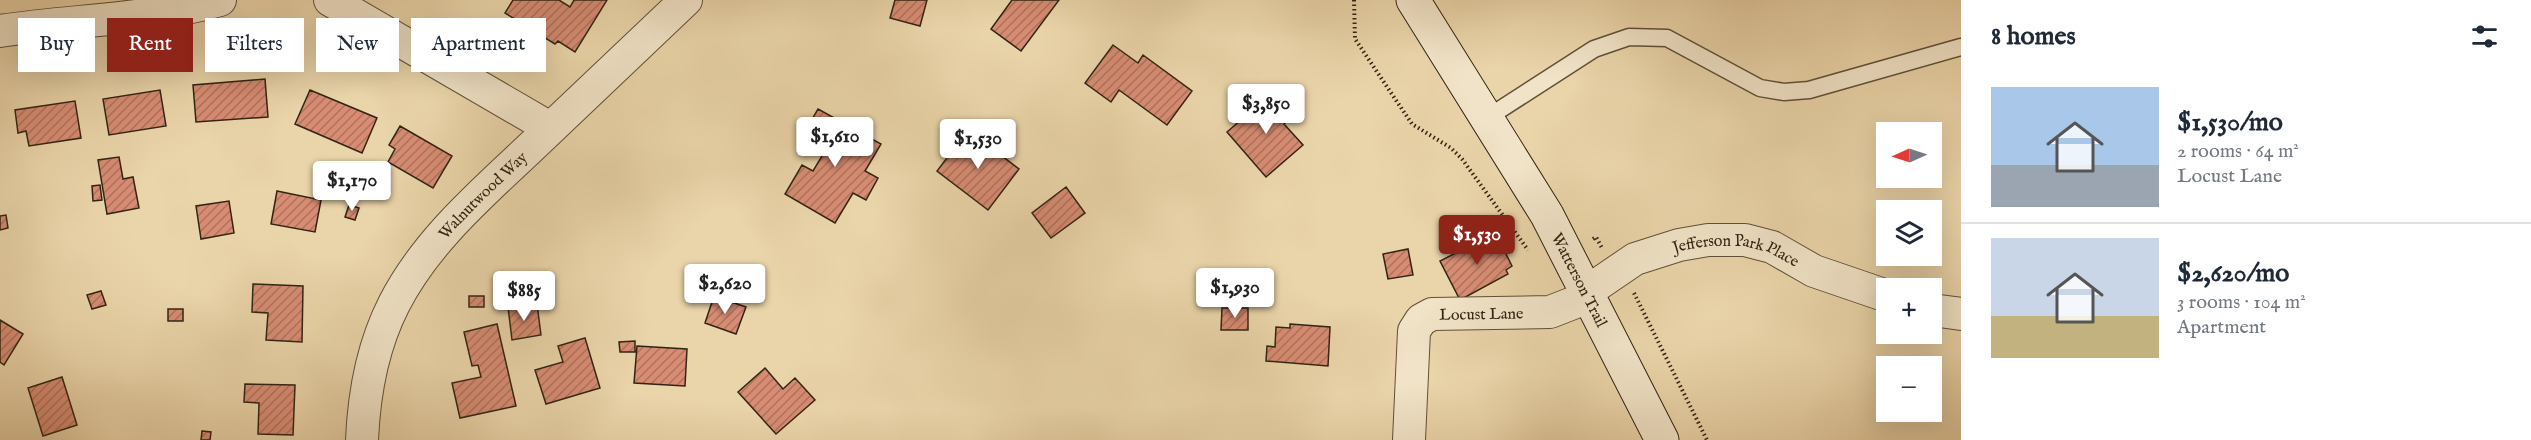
<!DOCTYPE html>
<html lang="en">
<head>
<meta charset="utf-8">
<style>
	:root { --surface:#fff; --page:#f2f2f3; --text:#1f2937; --muted:#747a83; --line:#e0e1e3; --accent:#8f2418 }
	body { margin:0; font-family:"IM FELL English",serif; background:var(--page); color:var(--text); height:100vh; display:flex; flex-direction:column; font-size:22px; white-space:nowrap }
	* { box-sizing:border-box; margin:0 }
	p { font-size:20px; color:var(--muted) }
	.icon { flex:none; width:33px; height:33px; fill:none; stroke:currentColor; stroke-width:2; stroke-linecap:round; stroke-linejoin:round }
	.map { position:relative; flex:1; overflow:hidden }
	.sheet { display:flex; flex-direction:column; background:var(--surface); width:570px }
	.sheet>* { flex:none }
	.banner { position:absolute; left:18px; top:18px; width:570px; height:54px; display:flex; gap:12px }
	.needle { width:39px; rotate:267deg }
	.buttons { position:absolute; left:1876px; top:122px; display:grid; gap:12px }
	.buttons a { display:grid; place-items:center; width:66px; height:66px; border-radius:0px; background:var(--surface); box-shadow:0 6px 24px #0002; font-size:30px }
	.price { position:absolute; translate:-50% -51px; padding:0 14px; border-radius:6px; background:#fff; color:#222; font-size:20px; line-height:39px; filter:drop-shadow(0 2px 3px #0008) }
	.price::after { content:''; position:absolute; left:50%; top:36px; width:18px; height:14px; margin-left:-9px; background:inherit; clip-path:polygon(0 0,100% 0,50% 100%) }
	.price.active { background:var(--accent); color:#fff }
	ul { padding:0; list-style:none }
	li { display:flex; align-items:center; gap:18px; height:150px; padding:0 30px }
	li+li { border-top:2px solid var(--line) }
	li span { display:grid; place-items:center; flex:none; width:168px; height:120px; border-radius:0px; color:#555 }
	li>.icon { margin-inline-start:auto }
	span .icon { width:72px; height:72px; fill:#fffc; stroke-width:1 }
	li b { font-size:26px }
	h2 { display:flex; justify-content:space-between; align-items:center; height:72px; padding:0 30px; font-size:26px }
	.pill { padding:0 21px; border-radius:0px; background:var(--surface); box-shadow:0 6px 24px #0002; font-size:21px; line-height:54px }
	.pill.active { background:var(--accent); color:#fff }
	main { display:flex; flex:1; min-height:0 }
	.map>svg:first-child { display:block }
</style>
</head>
<body>
<main>
<div class="map">
<svg width="1961" height="440" viewBox="0 0 1961 440">
	<defs>
		<pattern id="building-hatch" width="6" height="6" patternUnits="userSpaceOnUse" patternTransform="scale(1.5)"><rect width="6" height="6" fill="#d78c73"/><path d="M-1 1l2-2M0 6l6-6M5 7l2-2" fill="none" stroke="#af725d"/></pattern>
	</defs>
	<rect width="100%" height="100%" fill="#ead4a9"/>
	<filter id="stains"><feTurbulence type="fractalNoise" baseFrequency=".00333" numOctaves="4"/><feColorMatrix values="0 0 0 0 .2 0 0 0 0 .09 0 0 0 0 .02 0 0 0 .5 -.17"/></filter>
	<radialGradient id="worn" r=".72"><stop offset=".6" stop-color="#630" stop-opacity="0"/><stop offset="1" stop-color="#630" stop-opacity=".3"/></radialGradient>
	<path fill="url(#building-hatch)" stroke="#312413" stroke-width="1.5" d="M513,0h46l11,7 4,-7h33l-32,52 -17,-11 -3,3 -50,-31z
		M895,0h32l-7,26 -30,-8z
		M1012,0h47l-38,51 -30,-22z
		M1113,45l25,18 5,-8 49,36 -25,34 -48,-35 -8,12 -26,-19z
		M265,79l3,38 -72,5 -3,-37z
		M160,90l6,36 -57,9 -6,-36z
		M310,90l67,28 -15,35 -67,-29z
		M1272,93l21,23 -9,8 19,21 -37,32 -39,-45z
		M75,101l6,37 -52,8 -3,-15 -8,2 -3,-23z
		M818,109l63,35 -16,27 13,7 -12,22 -13,-7 -18,30 -50,-29 17,-29 11,6 15,-25 -24,-13z
		M400,126l52,30 -19,32 -45,-26 7,-13 -6,-4z
		M968,130l51,39 -31,41 -51,-39z
		M119,157l4,22 10,-2 6,31 -32,6 -9,-54z
		M100,185l2,15 -9,1 -1,-15z
		M1066,187l19,26 -34,25 -19,-25z
		M277,191l44,9 -6,32 -44,-8z
		M229,201l5,32 -33,6 -5,-33z
		M349,205l10,3 -4,12 -10,-3z
		M6,215l2,13 -8,2v-14z
		M1489,236l1,4 7,-4 15,30 -6,4 2,4 -48,26 -20,-39z
		M1408,249l5,26 -25,4 -5,-25z
		M253,284l50,2 -1,56 -36,-2 2,-27 -16,-1z
		M101,291l5,14 -14,4 -5,-14z
		M469,296h15v11h-15z
		M714,296l32,11 -10,27 -31,-11z
		M537,304l4,31 -29,5 -4,-33z
		M1222,308h26v22h-27z
		M168,309h15v12h-15z
		M0,320l23,14 -19,31 -4,-3z
		M497,324l19,82 -56,12 -8,-35 29,-6 -3,-12 -6,1 -8,-34z
		M1290,324l40,3 -2,39 -62,-5 1,-15 8,1 1,-20 14,1z
		M585,338l15,50 -54,16 -11,-34 28,-8 -5,-16z
		M635,341v11h-15l-1,-10z
		M637,346l50,3 -2,37 -51,-3z
		M765,368l18,21 12,-11 20,22 -39,34 -38,-42z
		M62,377l15,48 -34,11 -15,-48z
		M245,384l50,1 -2,50 -35,-1 1,-31 -15,-1z
		M202,431l9,1 -1,8h-9z"/>
	<g fill="none" stroke-linecap="round" stroke-linejoin="round">
		<g stroke="#5f5038" stroke-width="19">
			<path id="service" d="M1487,118l107,-69 35,-12 38,1 93,50 24,4 25,-2 152,-43"/>
		</g>
		<g stroke="#5f5038" stroke-width="34">
			<g id="minor">
				<path d="M330,0l220,128"/>
				<path d="M0,31c73,-11 149,-11 220,-31"/>
				<path id="s1" d="M1588,291l47,-32 44,-14 29,-5h37l27,7 42,24 73,25"/>
				<path d="M1932,310l29,4"/>
				<path id="s2" d="M362,440c2,-47 10,-93 32,-136 31,-61 85,-108 134,-154 52,-50 105,-100 158,-150"/>
				<path id="s3" d="M1409,440l5,-109 7,-11 11,-6 118,-2 41,-16"/>
			</g>
		</g>
		<g stroke="#312413" stroke-width="35">
			<g id="secondary">
				<path id="s4" d="M1413,0l134,215 115,225"/>
			</g>
		</g>
		<path stroke="#312413" stroke-width="4" stroke-dasharray="1.5 3" stroke-linecap="butt" d="M1354,0l1,39 57,85 39,24 11,11 66,91
			M1593,239l3,-2 6,11
			M1634,293l73,147"/>
		<use href="#service" stroke="#f1e3c7" stroke-width="16"/>
		<use href="#minor" stroke="#f1e3c7" stroke-width="32"/>
		<use href="#secondary" stroke="#f1e3c7" stroke-width="33"/>
	</g>
	<g text-anchor="middle" stroke-width="4.5" stroke-linejoin="round" paint-order="stroke">
		<g font-size="16" fill="#312413" stroke="#f1e3c7">
			<text dy="6" stroke="none"><textPath href="#s2" startOffset="282">Walnutwood Way</textPath></text>
			<text dy="6" stroke="none"><textPath href="#s1" startOffset="162">Jefferson Park Place</textPath></text>
			<text dy="6" stroke="none"><textPath href="#s4" startOffset="326">Watterson Trail</textPath></text>
			<text dy="6" stroke="none"><textPath href="#s3" startOffset="184">Locust Lane</textPath></text>
		</g>
	</g>
	<rect width="100%" height="100%" filter="url(#stains)"/>
	<rect width="100%" height="100%" fill="url(#worn)"/>
</svg>
<div class="buttons">
<a><svg class="needle" viewBox="-14 -14 28 28"><path d="M0-13l5 13h-10z" fill="#e53935"/><path d="M0 13l5-13h-10z" fill="#747a83"/></svg></a>
<a><svg class="icon" aria-label="layers" viewBox="0 0 24 24"><path d="M12 4l9 5-9 5-9-5zM3 14l9 5 9-5"/></svg></a>
<a>+</a>
<a>−</a>
</div>
<b class="price" style="left:1266px;top:135px">$3,850</b>
<b class="price" style="left:835px;top:168px">$1,610</b>
<b class="price" style="left:978px;top:170px">$1,530</b>
<b class="price" style="left:352px;top:212px">$1,170</b>
<b class="price active" style="left:1477px;top:266px">$1,530</b>
<b class="price" style="left:725px;top:315px">$2,620</b>
<b class="price" style="left:1235px;top:319px">$1,930</b>
<b class="price" style="left:524px;top:322px">$885</b>
<div class="banner">
<a class="pill">Buy</a>
<a class="pill active">Rent</a>
<a class="pill">Filters</a>
<a class="pill">New</a>
<a class="pill">Apartment</a>
</div>
</div>
<section class="sheet">
<h2>8 homes<svg class="icon" aria-label="filters" viewBox="0 0 24 24"><path d="M4 7h16M4 17h16"/><circle cx="9" cy="7" r="2"/><circle cx="15" cy="17" r="2"/></svg></h2>
<ul>
<li><span style="background:linear-gradient(#a9c7e8 65%,#9aa5b1 0)"><svg class="icon" aria-label="home" viewBox="0 0 24 24"><path d="M3 11l9-7 9 7M6 9v11h12V9"/></svg></span><div><b>$1,530/mo</b><p>2 rooms · 64 m²</p><p>Locust Lane</p></div></li>
<li><span style="background:linear-gradient(#c9d6e8 65%,#c2b280 0)"><svg class="icon" aria-label="home" viewBox="0 0 24 24"><path d="M3 11l9-7 9 7M6 9v11h12V9"/></svg></span><div><b>$2,620/mo</b><p>3 rooms · 104 m²</p><p>Apartment</p></div></li>
</ul>
</section>
</main>
</body>
</html>
